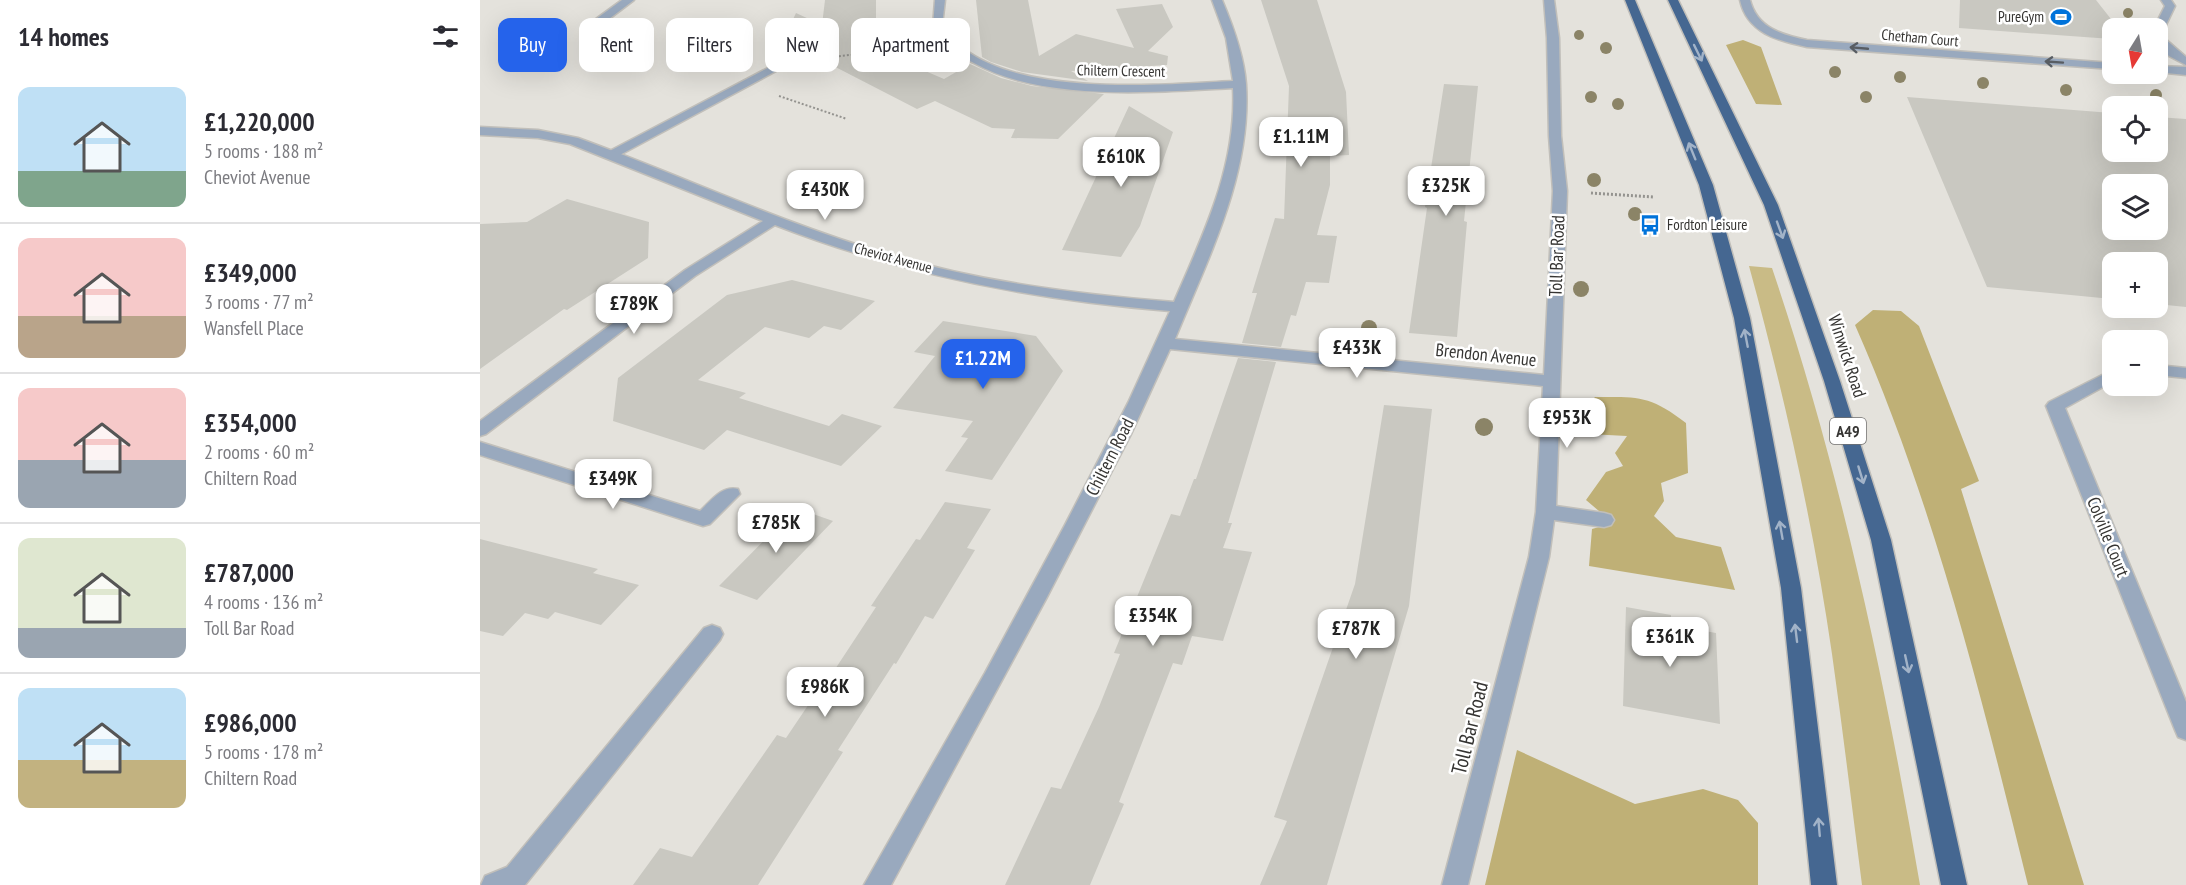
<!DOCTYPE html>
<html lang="en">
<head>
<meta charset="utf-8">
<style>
	:root { --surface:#fff; --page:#f7f7f7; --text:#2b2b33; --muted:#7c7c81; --line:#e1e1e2; --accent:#2563eb }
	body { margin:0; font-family:"PT Sans Narrow",sans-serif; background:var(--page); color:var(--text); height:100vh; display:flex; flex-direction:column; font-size:22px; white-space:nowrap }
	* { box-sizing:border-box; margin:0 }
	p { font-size:20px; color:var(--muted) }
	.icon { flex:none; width:33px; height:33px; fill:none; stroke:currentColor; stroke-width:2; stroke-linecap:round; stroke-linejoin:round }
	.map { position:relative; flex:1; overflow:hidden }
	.drawer { display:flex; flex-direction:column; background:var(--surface); width:480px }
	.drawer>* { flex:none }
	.guide { position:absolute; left:18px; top:18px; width:570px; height:54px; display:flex; gap:12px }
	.needle { width:39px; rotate:191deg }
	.fabs { position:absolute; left:1622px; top:18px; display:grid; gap:12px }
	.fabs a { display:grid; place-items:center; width:66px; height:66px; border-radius:12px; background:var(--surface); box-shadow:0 6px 24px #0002; font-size:30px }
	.price { position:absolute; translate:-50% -51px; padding:0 14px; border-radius:12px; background:#fff; color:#222; font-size:20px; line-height:39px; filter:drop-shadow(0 2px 3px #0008) }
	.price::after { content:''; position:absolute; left:50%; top:36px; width:18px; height:14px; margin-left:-9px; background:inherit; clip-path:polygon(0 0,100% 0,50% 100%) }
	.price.on { background:var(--accent); color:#fff }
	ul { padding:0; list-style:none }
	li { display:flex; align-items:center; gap:18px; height:150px; padding:0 18px }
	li+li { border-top:2px solid var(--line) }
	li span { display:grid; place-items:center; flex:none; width:168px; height:120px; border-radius:12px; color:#555 }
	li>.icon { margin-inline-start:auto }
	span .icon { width:72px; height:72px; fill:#fffc; stroke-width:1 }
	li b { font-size:26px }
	h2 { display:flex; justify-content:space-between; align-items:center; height:72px; padding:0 18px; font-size:26px }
	.tag { padding:0 21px; border-radius:12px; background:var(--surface); box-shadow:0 6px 24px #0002; font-size:21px; line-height:54px }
	.tag.on { background:var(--accent); color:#fff }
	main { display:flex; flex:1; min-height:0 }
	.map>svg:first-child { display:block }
</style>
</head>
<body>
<main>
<section class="drawer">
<h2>14 homes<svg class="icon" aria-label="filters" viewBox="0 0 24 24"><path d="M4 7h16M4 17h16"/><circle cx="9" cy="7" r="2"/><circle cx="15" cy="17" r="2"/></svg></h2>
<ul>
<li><span style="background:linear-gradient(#bfe0f5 70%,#7fa58c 0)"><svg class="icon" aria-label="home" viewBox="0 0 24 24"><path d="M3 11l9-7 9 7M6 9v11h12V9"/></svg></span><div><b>£1,220,000</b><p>5 rooms · 188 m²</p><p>Cheviot Avenue</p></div></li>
<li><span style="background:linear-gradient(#f6c9c9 65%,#b9a48a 0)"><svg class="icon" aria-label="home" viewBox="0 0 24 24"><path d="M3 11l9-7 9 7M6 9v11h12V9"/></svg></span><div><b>£349,000</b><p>3 rooms · 77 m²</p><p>Wansfell Place</p></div></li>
<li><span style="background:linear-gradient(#f6c9c9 60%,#9aa5b1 0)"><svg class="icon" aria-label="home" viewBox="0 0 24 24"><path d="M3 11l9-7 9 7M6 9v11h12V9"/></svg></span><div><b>£354,000</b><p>2 rooms · 60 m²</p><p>Chiltern Road</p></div></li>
<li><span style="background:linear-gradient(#dfe7d0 75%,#9aa5b1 0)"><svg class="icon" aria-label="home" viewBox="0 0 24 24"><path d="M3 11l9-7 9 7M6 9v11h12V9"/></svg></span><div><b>£787,000</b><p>4 rooms · 136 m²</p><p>Toll Bar Road</p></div></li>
<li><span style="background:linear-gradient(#bfe0f5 60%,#c2b280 0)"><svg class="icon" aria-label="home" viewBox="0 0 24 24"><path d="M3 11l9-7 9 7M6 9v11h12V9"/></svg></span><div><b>£986,000</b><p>5 rooms · 178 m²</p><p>Chiltern Road</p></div></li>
</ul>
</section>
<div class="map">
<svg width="1706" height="885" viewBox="0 0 1706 885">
	<rect width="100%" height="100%" fill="#e4e2dc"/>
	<path fill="#c9bb86" d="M1269,266l23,2c68,201 112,408 148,617h-58c-10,-77 -19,-154 -30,-231 -19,-131 -48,-260 -83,-388z"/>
	<path fill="#bfb076" d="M1263,40l18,7 21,58 -26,-1 -30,-59z
		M1393,310l28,1 18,15 60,155 -18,8 123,396h-56c-47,-190 -94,-381 -173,-560z
		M1115,397c43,0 55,-2 91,26l2,50 -27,10 3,18 -10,15 22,21 45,10 14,43 -146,-24 3,-37 21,-6 -27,-23 20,-28 17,-6 -8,-13 12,-17 -39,-2 -5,-23z
		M1037,750l118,54 68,-15 35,11 20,23v62h-273z"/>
	<path fill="#c9c8c1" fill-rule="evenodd" d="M345,0h51v50l68,29 26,-15 31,14 31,8 72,8 -46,45 -47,-1 4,-9 -23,-1 -57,-27 -18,8 -134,-69 13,-27 26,12z
		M496,0h52l11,56 37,-22 58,14 -18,-39 46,-5 11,23 -25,24 20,5 -1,9 -96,6 17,10 -66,-9 -31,-10 -9,-5z
		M781,0h56l29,92 3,63 -19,1v29l-13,50 20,1 -8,47 -23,-1 -10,34 -5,-1 -10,32 -39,-4 15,-50h-5l23,-75 9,1 5,-133z
		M1480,0h136l22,28h-6v11l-153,-11z
		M964,84l34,2 -14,135 3,1 -10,115 -48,-4 18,-125 -2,-1z
		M1427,97l205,16v39h45v-35l29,2v188l-29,-3v-42h-45v37l-125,-12zM1632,184h45v46h-45z
		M649,106l44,26 -33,94 -19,31 -59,-7z
		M87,199l82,23 -1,36 -81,52 -3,-1 -84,60v-145l47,-2z
		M312,280l83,21 -34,29 -17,-4 -15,12 -44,-11 -67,53 48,13 -7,5 90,28 13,-12 40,12 -41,40 -114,-36 -23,20 -91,-29 5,-43 109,-83z
		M463,321l93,15 27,35 -71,109 -47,-9 23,-33 -7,-1 12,-16 -80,-13 42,-52 -21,-4z
		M758,358l38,4 -48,161h4l-9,25 29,4 -29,89 -31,-5 -10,29 -9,-2 -54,139 5,2 -34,81h-85l46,-98 10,2 38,-82 21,-53 -6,-1 57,-139 9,2 14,-37h2z
		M904,405l48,4 -23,197 -82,279h-67l27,-64 -13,-4 81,-233z
		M465,502l46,7 -24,39 8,2 -42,69 -8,-3 -29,48 -2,-1 -56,87 5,2 -85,133h-125l27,-37 32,9 85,-122 9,3 35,-52h3l52,-79 -5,-1 45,-67 4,1z
		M316,508l37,13 -76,79 -38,-14z
		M0,539l118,30 -5,4 46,12 -38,40 -46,-13 -7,7 -23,-6 -22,23 -23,-5z
		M1146,607l45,8v10l45,8 4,91 -97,-18z"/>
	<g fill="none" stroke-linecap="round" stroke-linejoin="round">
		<g stroke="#c1bfba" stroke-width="3">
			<path id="lane" d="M142,0h12l-41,31h-8v-4z
				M1260,0h10c7,28 32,35 57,40l305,23v6l-305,-22c-29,-6 -60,-14 -67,-47z
				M1681,0h10l4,6 -12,25 1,7 22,19v8l-17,-9 -12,-12v-16h-3l11,-22z
				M305,59l4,1v4l-173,93h-10l-2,-3z
				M1677,66l29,1v8l-29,-3z
				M1677,365l29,3v10l-29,-3z
				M1632,370v12l-47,26 121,294v38l-8,-3 -3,-7 -129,-324 3,-4z
				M232,625l8,3 3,6 -3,6 -195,245h-44l4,-9 22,-9 197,-239z"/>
		</g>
		<g stroke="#c1bfba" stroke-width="3">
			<path id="street" d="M455,0h10l-3,25c7,7 14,17 22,24 62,47 193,36 269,32l-7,-43 -14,-38h10c11,26 22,56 24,84 6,90 -38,174 -71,255l369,36 9,-184 -4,-55 -2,-98 -3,-38h10l5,38 2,98 6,55 -11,315 48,7 7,2 3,5 -3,5 -7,2 -50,-7 -5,37 -81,328h-26l87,-328 7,-45 7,-126 -373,-37 -39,85 -84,163 -156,288h-27l121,-212 80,-148 63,-122 42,-92c-136,-11 -267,-36 -395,-86l-80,51 -209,158 -6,2v-15l205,-151 78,-49 -193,-77 -32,-6 -58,-3v-8l58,3 40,8c102,37 201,84 306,115 94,29 193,41 290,49 30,-69 63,-137 59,-214 -77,4 -190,14 -259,-25 -6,-3 -15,-6 -20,-11 -8,-7 -14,-17 -21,-25z
				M0,442l220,69c11,-10 22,-26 38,-22l2,5 -30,30 -7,2 -223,-71z"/>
		</g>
		<g stroke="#c1bfba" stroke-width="3">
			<path id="highway" d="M1145,0h10l78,185 37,133 51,270 36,297h-26l-30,-297 -47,-270 -35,-133z
				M1188,0h10l100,205 62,176 51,159 76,345h-26l-70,-345 -47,-159 -60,-176z"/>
		</g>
		<path stroke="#94938f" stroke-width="2" stroke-dasharray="2 2" stroke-linecap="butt" d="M331,59l68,-7 37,-8
			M299,96l68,23"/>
		<path stroke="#94938f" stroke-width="3" stroke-dasharray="2 2" stroke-linecap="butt" d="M1111,193l63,4"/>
		<use href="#lane" fill="#99a9be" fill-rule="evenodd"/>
		<use href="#street" fill="#99a9be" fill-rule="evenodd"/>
		<use href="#highway" fill="#456791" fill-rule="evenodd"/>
	</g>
	<g fill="#8b8467">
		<circle cx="1648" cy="13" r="5"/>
		<circle cx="1099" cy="35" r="5"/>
		<circle cx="1126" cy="48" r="6"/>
		<circle cx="1355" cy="72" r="6"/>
		<circle cx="1420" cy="77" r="6"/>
		<circle cx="1503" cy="83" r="6"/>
		<circle cx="1586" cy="90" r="6"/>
		<circle cx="1676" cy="95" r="6"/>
		<circle cx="1111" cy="97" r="6"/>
		<circle cx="1386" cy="97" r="6"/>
		<circle cx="1138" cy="104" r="6"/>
		<circle cx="1114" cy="180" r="7"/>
		<circle cx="1155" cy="214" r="7"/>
		<circle cx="1101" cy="289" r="8"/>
		<circle cx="889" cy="328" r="8"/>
		<circle cx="1004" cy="427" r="9"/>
	</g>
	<defs><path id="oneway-shaft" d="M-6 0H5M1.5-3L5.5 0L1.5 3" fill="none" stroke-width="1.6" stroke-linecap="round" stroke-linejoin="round" transform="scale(1.5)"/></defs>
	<g stroke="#585d63">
		<use href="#oneway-shaft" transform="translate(1379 48) rotate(-175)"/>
		<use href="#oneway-shaft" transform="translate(1574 62) rotate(-176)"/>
	</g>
	<g stroke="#a2b3c8">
		<use href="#oneway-shaft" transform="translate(1218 53) rotate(64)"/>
		<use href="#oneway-shaft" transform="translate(1212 151) rotate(-112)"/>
		<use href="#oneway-shaft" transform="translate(1300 230) rotate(70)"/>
		<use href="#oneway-shaft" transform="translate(1266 338) rotate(-101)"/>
		<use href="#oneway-shaft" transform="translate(1381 475) rotate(73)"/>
		<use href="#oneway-shaft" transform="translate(1301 530) rotate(-100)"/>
		<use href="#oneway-shaft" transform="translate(1316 633) rotate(-97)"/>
		<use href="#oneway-shaft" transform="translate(1427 664) rotate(78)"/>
		<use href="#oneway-shaft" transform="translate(1339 827) rotate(-95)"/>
	</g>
	<defs>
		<g id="stadium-bare" transform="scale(1.62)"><path d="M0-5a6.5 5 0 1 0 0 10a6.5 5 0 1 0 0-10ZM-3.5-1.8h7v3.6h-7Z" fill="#0073da" stroke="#fff" stroke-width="2.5" paint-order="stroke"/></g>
		<g id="bus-bare" transform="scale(1.62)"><path d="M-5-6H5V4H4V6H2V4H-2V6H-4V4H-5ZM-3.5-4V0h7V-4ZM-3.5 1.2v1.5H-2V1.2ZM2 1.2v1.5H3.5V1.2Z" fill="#0073da" stroke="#fff" stroke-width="2.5" paint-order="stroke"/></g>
	</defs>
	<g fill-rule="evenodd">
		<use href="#stadium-bare" x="1581" y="17"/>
		<use href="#bus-bare" x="1170" y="225"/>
	</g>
	<g text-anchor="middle" stroke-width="5" stroke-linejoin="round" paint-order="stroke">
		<g font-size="15" fill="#353432" stroke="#fff" text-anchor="end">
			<text x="1564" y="22">PureGym</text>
			<text x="1187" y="230" text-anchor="start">Fordton Leisure</text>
		</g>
		<g font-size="15" fill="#353432" stroke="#fff">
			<text transform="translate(1440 38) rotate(5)" y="5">Chetham Court</text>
			<text transform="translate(641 71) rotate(1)" y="5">Chiltern Crescent</text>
			<text transform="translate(413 258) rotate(15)" y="5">Cheviot Avenue</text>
		</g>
		<rect fill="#fff" stroke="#727170" stroke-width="1.5" x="1350" y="418" width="36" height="26" rx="4.5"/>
		<g font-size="16" font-weight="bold" fill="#353432">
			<text x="1368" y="437">A49</text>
		</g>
		<g font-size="18" fill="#353432" stroke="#fff">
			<text transform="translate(1077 256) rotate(-88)" y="6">Toll Bar Road</text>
			<text transform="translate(1006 355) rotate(6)" y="6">Brendon Avenue</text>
			<text transform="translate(1367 356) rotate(72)" y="6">Winwick Road</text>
			<text transform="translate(630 457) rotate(-63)" y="6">Chiltern Road</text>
			<text transform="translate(1628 537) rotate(68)" y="6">Colville Court</text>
		</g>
		<g font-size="21" fill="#353432" stroke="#fff">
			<text transform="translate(990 728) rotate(-76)" y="7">Toll Bar Road</text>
		</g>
	</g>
</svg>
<div class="fabs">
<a><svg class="needle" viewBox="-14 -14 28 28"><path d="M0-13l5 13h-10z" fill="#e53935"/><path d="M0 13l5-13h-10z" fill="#7c7c81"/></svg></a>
<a><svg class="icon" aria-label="locate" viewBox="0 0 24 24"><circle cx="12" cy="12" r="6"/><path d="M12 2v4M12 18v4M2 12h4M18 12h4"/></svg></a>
<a><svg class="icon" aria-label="layers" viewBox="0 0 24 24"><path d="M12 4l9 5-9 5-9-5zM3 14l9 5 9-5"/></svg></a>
<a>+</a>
<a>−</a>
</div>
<b class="price" style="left:821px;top:168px">£1.11M</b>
<b class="price" style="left:641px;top:188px">£610K</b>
<b class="price" style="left:966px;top:217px">£325K</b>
<b class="price" style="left:345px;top:221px">£430K</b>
<b class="price" style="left:154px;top:335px">£789K</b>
<b class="price" style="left:877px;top:379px">£433K</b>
<b class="price on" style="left:503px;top:390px">£1.22M</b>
<b class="price" style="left:1087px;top:449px">£953K</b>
<b class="price" style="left:133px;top:510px">£349K</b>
<b class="price" style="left:296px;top:554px">£785K</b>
<b class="price" style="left:673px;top:647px">£354K</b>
<b class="price" style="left:876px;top:660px">£787K</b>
<b class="price" style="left:1190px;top:668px">£361K</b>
<b class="price" style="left:345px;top:718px">£986K</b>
<div class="guide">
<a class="tag on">Buy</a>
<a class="tag">Rent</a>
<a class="tag">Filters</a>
<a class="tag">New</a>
<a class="tag">Apartment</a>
</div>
</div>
</main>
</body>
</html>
